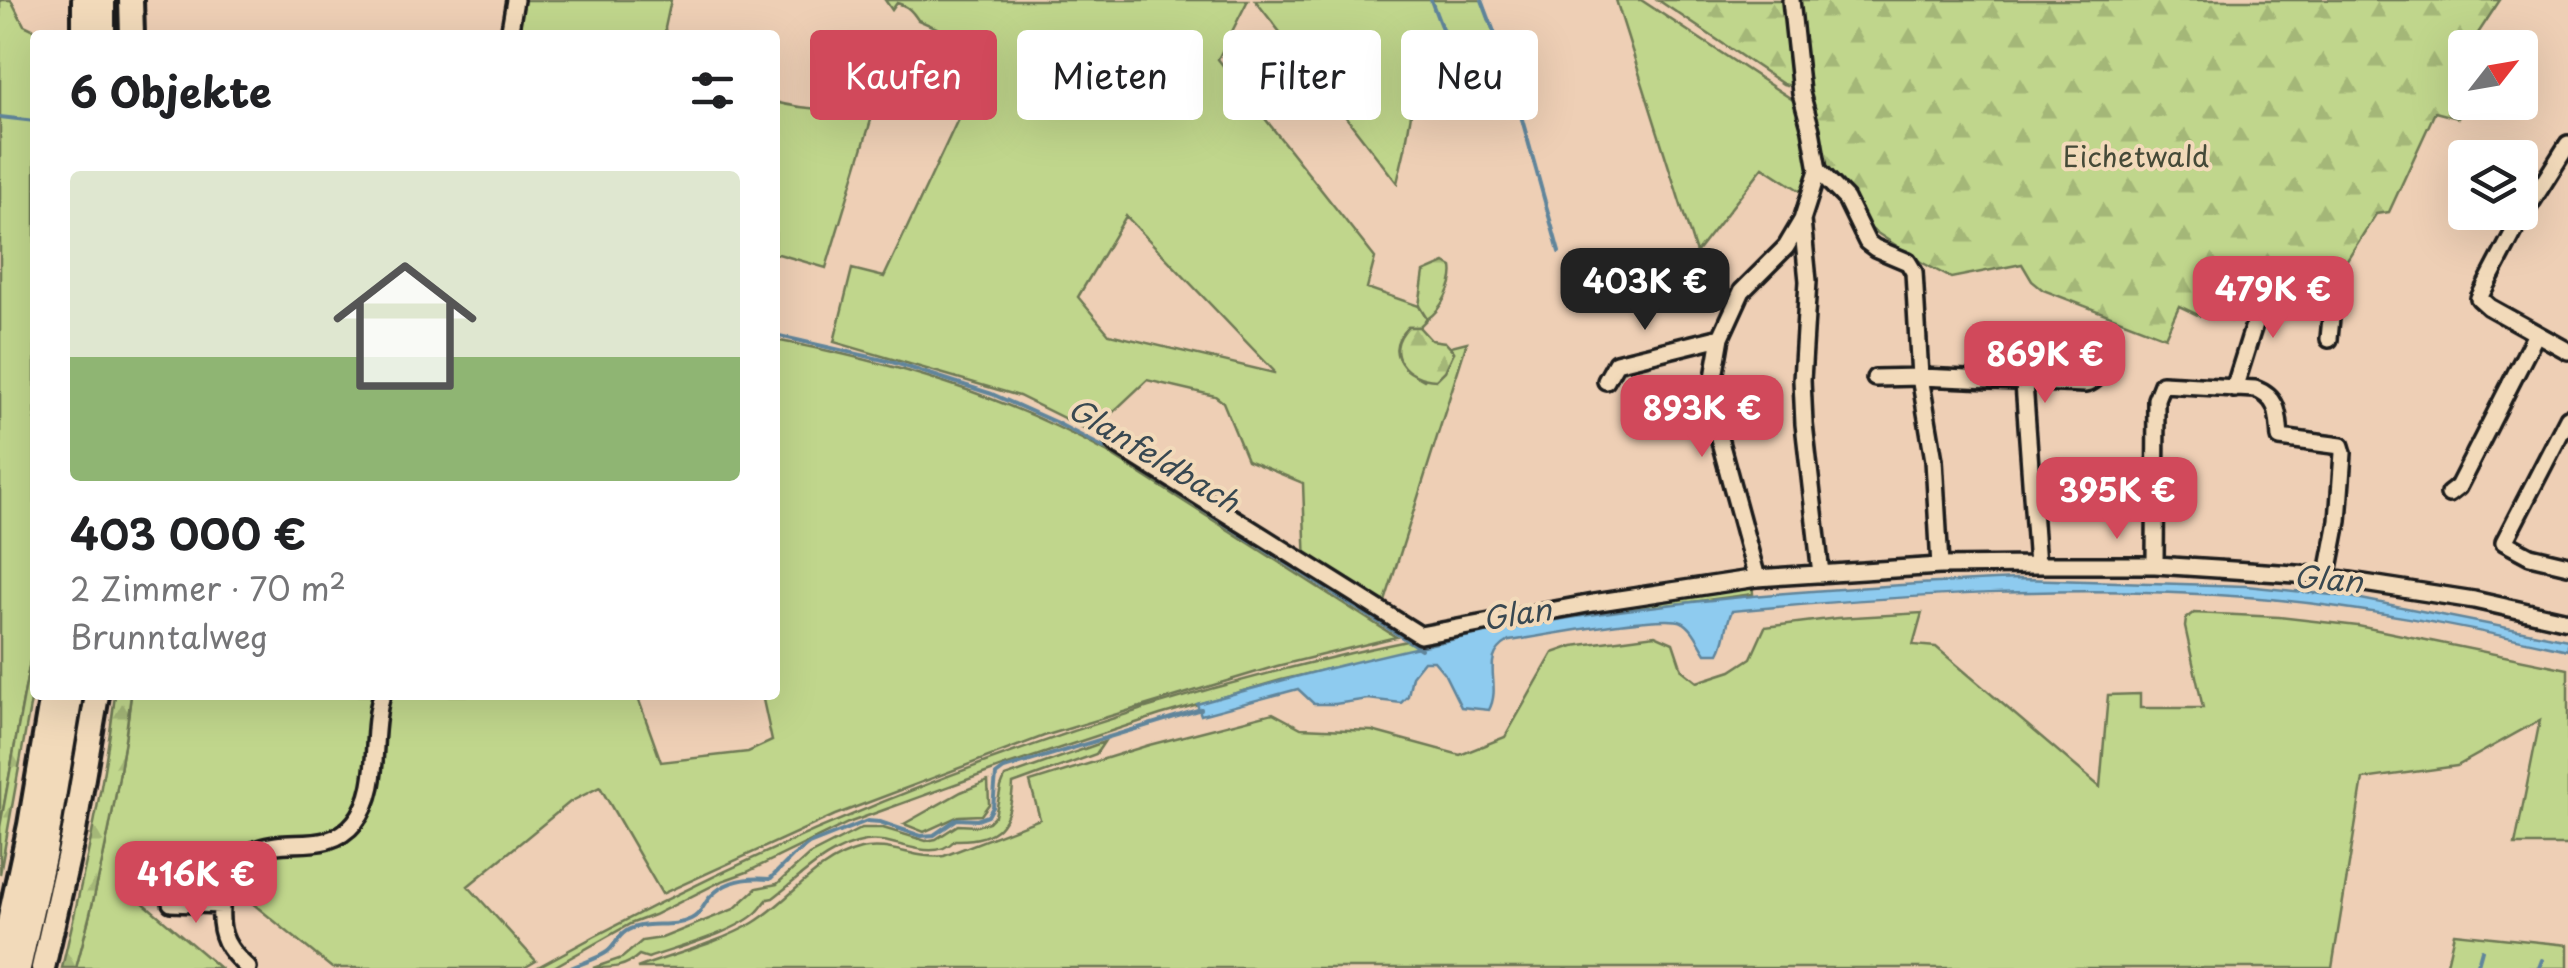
<!DOCTYPE html>
<html lang="de">
<head>
<meta charset="utf-8">
<style>
	:root { --surface:#fff; --page:#f6f6f6; --text:#202124; --muted:#757577; --line:#e0e0e0; --accent:#d1495b }
	body { margin:0; font-family:"Playpen Sans",sans-serif; background:var(--page); color:var(--text); height:100vh; display:flex; flex-direction:column; font-size:38px; white-space:nowrap }
	* { box-sizing:border-box; margin:0 }
	p { font-size:32px; color:var(--muted) }
	.icon { flex:none; width:55px; height:55px; fill:none; stroke:currentColor; stroke-width:2; stroke-linecap:round; stroke-linejoin:round }
	.map { position:relative; flex:1; overflow:hidden }
	.side { position:absolute; left:30px; top:30px; width:750px; height:670px; display:flex; flex-direction:column; background:var(--surface); border-radius:10px; box-shadow:0 10px 40px #0002 }
	.side>* { flex:none }
	.banner { position:absolute; left:810px; top:30px; width:950px; height:90px; display:flex; gap:20px }
	.needle { width:65px; rotate:59deg }
	.tools { position:absolute; left:2448px; top:30px; display:grid; gap:20px }
	.tools a { display:grid; place-items:center; width:90px; height:90px; border-radius:10px; background:var(--surface); box-shadow:0 10px 40px #0002; font-size:50px }
	.price { position:absolute; translate:-50% -85px; padding:0 22px; border-radius:20px; background:var(--accent); color:#fff; font-size:32px; line-height:65px; filter:drop-shadow(0 2px 5px #0008) }
	.price::after { content:''; position:absolute; left:50%; top:60px; width:30px; height:22px; margin-left:-15px; background:inherit; clip-path:polygon(0 0,100% 0,50% 100%) }
	.price.selected { background:#222; color:#fff }
	ul { padding:0; list-style:none }
	li { display:grid; align-content:center; gap:20px; height:530px; padding:0 40px }
	li+li { border-top:2px solid var(--line) }
	li span { display:grid; place-items:center; height:310px; border-radius:10px; color:#555 }
	li>.icon { margin-inline-start:auto }
	span .icon { width:180px; height:180px; fill:#fffc; stroke-width:1 }
	li b { font-size:42px }
	h2 { display:flex; justify-content:space-between; align-items:center; height:120px; padding:0 40px; font-size:42px }
	.pill { padding:0 35px; border-radius:10px; background:var(--surface); box-shadow:0 10px 40px #0002; font-size:35px; line-height:90px }
	.pill.selected { background:var(--accent); color:#fff }
	.map>svg:first-child { display:block }
</style>
</head>
<body>
<div class="map">
<svg width="2568" height="968" viewBox="0 0 2568 968">
	<defs>
		<pattern id="forest-firs" width="22" height="20" patternUnits="userSpaceOnUse" patternTransform="scale(2.5)"><rect width="22" height="20" fill="#c0d68c"/><path d="M5 1l3.5 6h-7zM16 11l3.5 6h-7z" fill="#a4b778"/></pattern>
	</defs>
	<rect width="100%" height="100%" fill="#eecfb5"/>
	<filter id="ink" filterUnits="userSpaceOnUse"><feTurbulence type="fractalNoise" baseFrequency=".01" numOctaves="2"/><feDisplacementMap in="SourceGraphic" scale="20" xChannelSelector="R" yChannelSelector="G"/><feConvolveMatrix kernelMatrix="1 2 1 2 8 2 1 2 1" color-interpolation-filters="sRGB"/></filter>
	<g filter="url(#ink)">
		<path fill="#c0d68c" stroke="#6e7954" stroke-width="2.5" fill-rule="evenodd" d="M0,0h11l13,25 21,10h-10v599l-35,193z
			M509,0h162l-6,28 1,7h-161z
			M885,0h363l-30,59 157,199 -8,30 52,18 8,13 -8,8h-11c-24,24 -7,40 16,53l30,-28 -3,-6 16,-4 -84,266 -77,-41 -3,-84 -56,-23 -24,-58 -8,-6 -68,-16 -55,52 -73,-36 -185,-54 18,-73 32,8 106,-226 -72,-31c-6,-9 -10,-14 -21,-17l-5,7zM1126,216l148,155v2l-165,-39 -31,-37z
			M1255,0h227l24,66 -20,12 -62,-40 -19,111 -8,34z
			M1616,0h25l152,100c20,30 22,60 9,92l-39,-25 -67,86z
			M775,102c33,9 66,8 100,5l-49,161 -51,-15z
			M775,340c117,22 229,55 333,113l288,184 -119,29 -233,70 -209,79 -173,79 -62,-107 -30,15 -102,84 68,75 -12,7h-192l-102,-83 23,-30 -8,-9c-30,-2 -60,1 -88,13l3,4 -39,21 99,84h-144c24,-89 44,-181 55,-273h506l24,67 87,-10 24,-11 -10,-46h13z
			M1752,582l1,12 -184,24 -106,20 -182,42 -121,35 -155,51 -157,57 -101,49 -25,9 -68,34 -24,9 -78,44h-16c255,-141 530,-249 815,-315 132,-30 267,-49 401,-71z
			M1922,613l-9,32 23,2 164,140 8,-92 32,-1v14h63l-18,-81 1,-8 8,-6 85,4 79,9 210,43v176h-53l25,-125 -83,46 -94,13 -31,189h-1695c37,-14 82,-25 116,-45 37,-22 61,-62 108,-74 28,-7 55,11 83,7l96,-37 -10,-37 119,-37 124,-32 28,15 71,3 88,24 45,-18 48,-84 20,-7 82,-11 18,8 9,27 15,12 34,-11 20,-13 14,-31 72,-9z
			M1104,742l-8,12 -83,30c-2,40 -15,57 -58,56 -23,25 -60,-4 -89,1 -37,6 -65,36 -93,57l-5,1c-4,4 -6,8 -10,12 -20,21 -82,37 -110,47l-9,-3c-14,13 -27,13 -46,13l29,-10 20,-17 20,-3 72,-29 23,-21 20,-4 32,-29 53,-27h21l43,13 10,-2 22,-14 19,1 12,-4 6,-6 6,-29 4,-10z
			M988,781l1,23 -8,11 -22,1 -35,16 -20,-8 57,-32z
			M2454,933l114,12v23h-122z"/>
		<path fill="url(#forest-firs)" stroke="#6e7954" stroke-width="2.5" d="M1658,0h842l-29,44 4,3 -10,1v54l3,1 -10,15 -23,-6 -46,100 -13,2 -54,85 -66,13h-15l-10,9 -20,-12 -11,7 -21,-10 -14,31 -122,-47 -11,-9 -10,-17 -71,14 -30,-16 -65,-43 -15,-35 -22,-29 -14,-66 -22,-5z
			M1445,263l7,4c3,16 -11,44 -25,52l-8,-13 5,-34z
			M1408,327h11l12,13 14,2 9,10 -9,19 -9,9c-31,-1 -53,-27 -28,-53z
			M35,634v44l-35,196v-47z
			M115,695h16c-11,92 -31,184 -55,273h-14c21,-90 42,-181 53,-273z"/>
		<path fill="#8ecbef" stroke="#60859b" stroke-width="2.5" d="M2017,579l229,7 105,11 217,43v10c-106,-23 -213,-45 -321,-53 -172,-13 -344,-2 -515,14 -7,14 -5,28 -13,42h-13c-7,-10 -13,-26 -24,-31 -18,-9 -145,15 -173,19 -31,18 -6,42 -20,69l-28,-3 -17,-34 -10,-12h-10l-12,15 -4,20 -7,7 -33,-4 -33,5h-21l-16,-15 -97,26 -4,-11c123,-35 246,-66 372,-86 149,-23 298,-32 448,-39z"/>
		<g fill="none" stroke-linecap="round" stroke-linejoin="round">
			<path stroke="#60859b" stroke-width="4" d="M1431,0c17,47 23,63 75,74
				M1482,0l26,69 51,183
				M0,117l35,4
				M775,335l117,27 100,32 63,28 57,30 309,197
				M571,968c11,-5 26,-9 36,-16 11,-8 10,-20 29,-25 18,-5 37,1 55,-8 11,-5 12,-15 20,-23 16,-17 38,-19 59,-17l23,-23 16,-12 58,-23 13,1 41,14 13,-1 23,-16 20,1 11,-4 5,-9 3,-32 8,-6 197,-60
				M2477,968l5,-18
				M2539,968l3,-8"/>
			<g stroke="#1c1c1c" stroke-width="22">
				<path id="minor" d="M509,35l6,-35
					M2568,144l-49,78 -40,76 10,9 79,44
					M1818,170l28,29 21,43 8,6 33,14 6,10 6,105 14,83 6,106
					M1802,220l6,61 -6,99 2,44 17,150
					M1875,378l45,-1 165,7c19,-4 17,-24 18,-41
					M1606,381l10,-18 105,-26
					M2024,383l13,182
					M2234,389l24,-77 10,-10 48,2 16,3 -3,32
					M2568,418l-64,124 26,14 38,9
					M1115,444l305,191 173,-32 164,-25 183,-12 97,-1h118l157,10 162,25 94,21
					M2449,494l9,-7 78,-153
					M2155,565l1,-166 6,-15 93,5c24,9 23,25 25,49l61,8 2,7 -5,68 -11,58
					M1757,578l-44,-162 -1,-27 9,-52 21,-46 44,-44 16,-27 16,-50 -7,-40 -10,-37 -10,-93
					M171,903l50,2
					M248,968c-20,-18 -29,-32 -27,-60 1,-11 4,-20 8,-30 30,-61 90,-11 126,-56 28,-35 14,-87 27,-127"/>
			</g>
			<g stroke="#1c1c1c" stroke-width="30">
				<path id="highway" d="M84,0v35
					M103,0v35
					M131,0l1,35
					M0,964l30,-139 22,-130
					M19,968l26,-116 26,-157
					M43,968l31,-137 23,-136"/>
			</g>
			<use href="#minor" stroke="#f2daba" stroke-width="15"/>
			<use href="#highway" stroke="#f2daba" stroke-width="22"/>
		</g>
	</g>
	<g text-anchor="middle" stroke-width="8" stroke-linejoin="round" paint-order="stroke">
		<g font-size="28" fill="#454a38" stroke="#f2daba">
			<text x="2136" y="167">Eichetwald</text>
		</g>
		<g font-size="30" font-style="italic" fill="#384851" stroke="#f2daba">
			<text transform="translate(1153 456) rotate(31)" y="10">Glanfeldbach</text>
			<text transform="translate(2328 580) rotate(5)" y="10">Glan</text>
			<text transform="translate(1517 615) rotate(-9)" y="10">Glan</text>
		</g>
	</g>
</svg>
<div class="tools">
<a><svg class="needle" viewBox="-14 -14 28 28"><path d="M0-13l5 13h-10z" fill="#e53935"/><path d="M0 13l5-13h-10z" fill="#757577"/></svg></a>
<a><svg class="icon" aria-label="layers" viewBox="0 0 24 24"><path d="M12 4l9 5-9 5-9-5zM3 14l9 5 9-5"/></svg></a>
</div>
<b class="price selected" style="left:1645px;top:333px">403K €</b>
<b class="price" style="left:2273px;top:341px">479K €</b>
<b class="price" style="left:2045px;top:406px">869K €</b>
<b class="price" style="left:1702px;top:460px">893K €</b>
<b class="price" style="left:2117px;top:542px">395K €</b>
<b class="price" style="left:196px;top:926px">416K €</b>
<div class="banner">
<a class="pill selected">Kaufen</a>
<a class="pill">Mieten</a>
<a class="pill">Filter</a>
<a class="pill">Neu</a>
</div>
<section class="side">
<h2>6 Objekte<svg class="icon" aria-label="filters" viewBox="0 0 24 24"><path d="M4 7h16M4 17h16"/><circle cx="9" cy="7" r="2"/><circle cx="15" cy="17" r="2"/></svg></h2>
<ul>
<li><span style="background:linear-gradient(#dfe7d0 60%,#8fb573 0)"><svg class="icon" aria-label="home" viewBox="0 0 24 24"><path d="M3 11l9-7 9 7M6 9v11h12V9"/></svg></span><div><b>403 000 €</b><p>2 Zimmer · 70 m²</p><p>Brunntalweg</p></div></li>
</ul>
</section>
</div>
</body>
</html>
